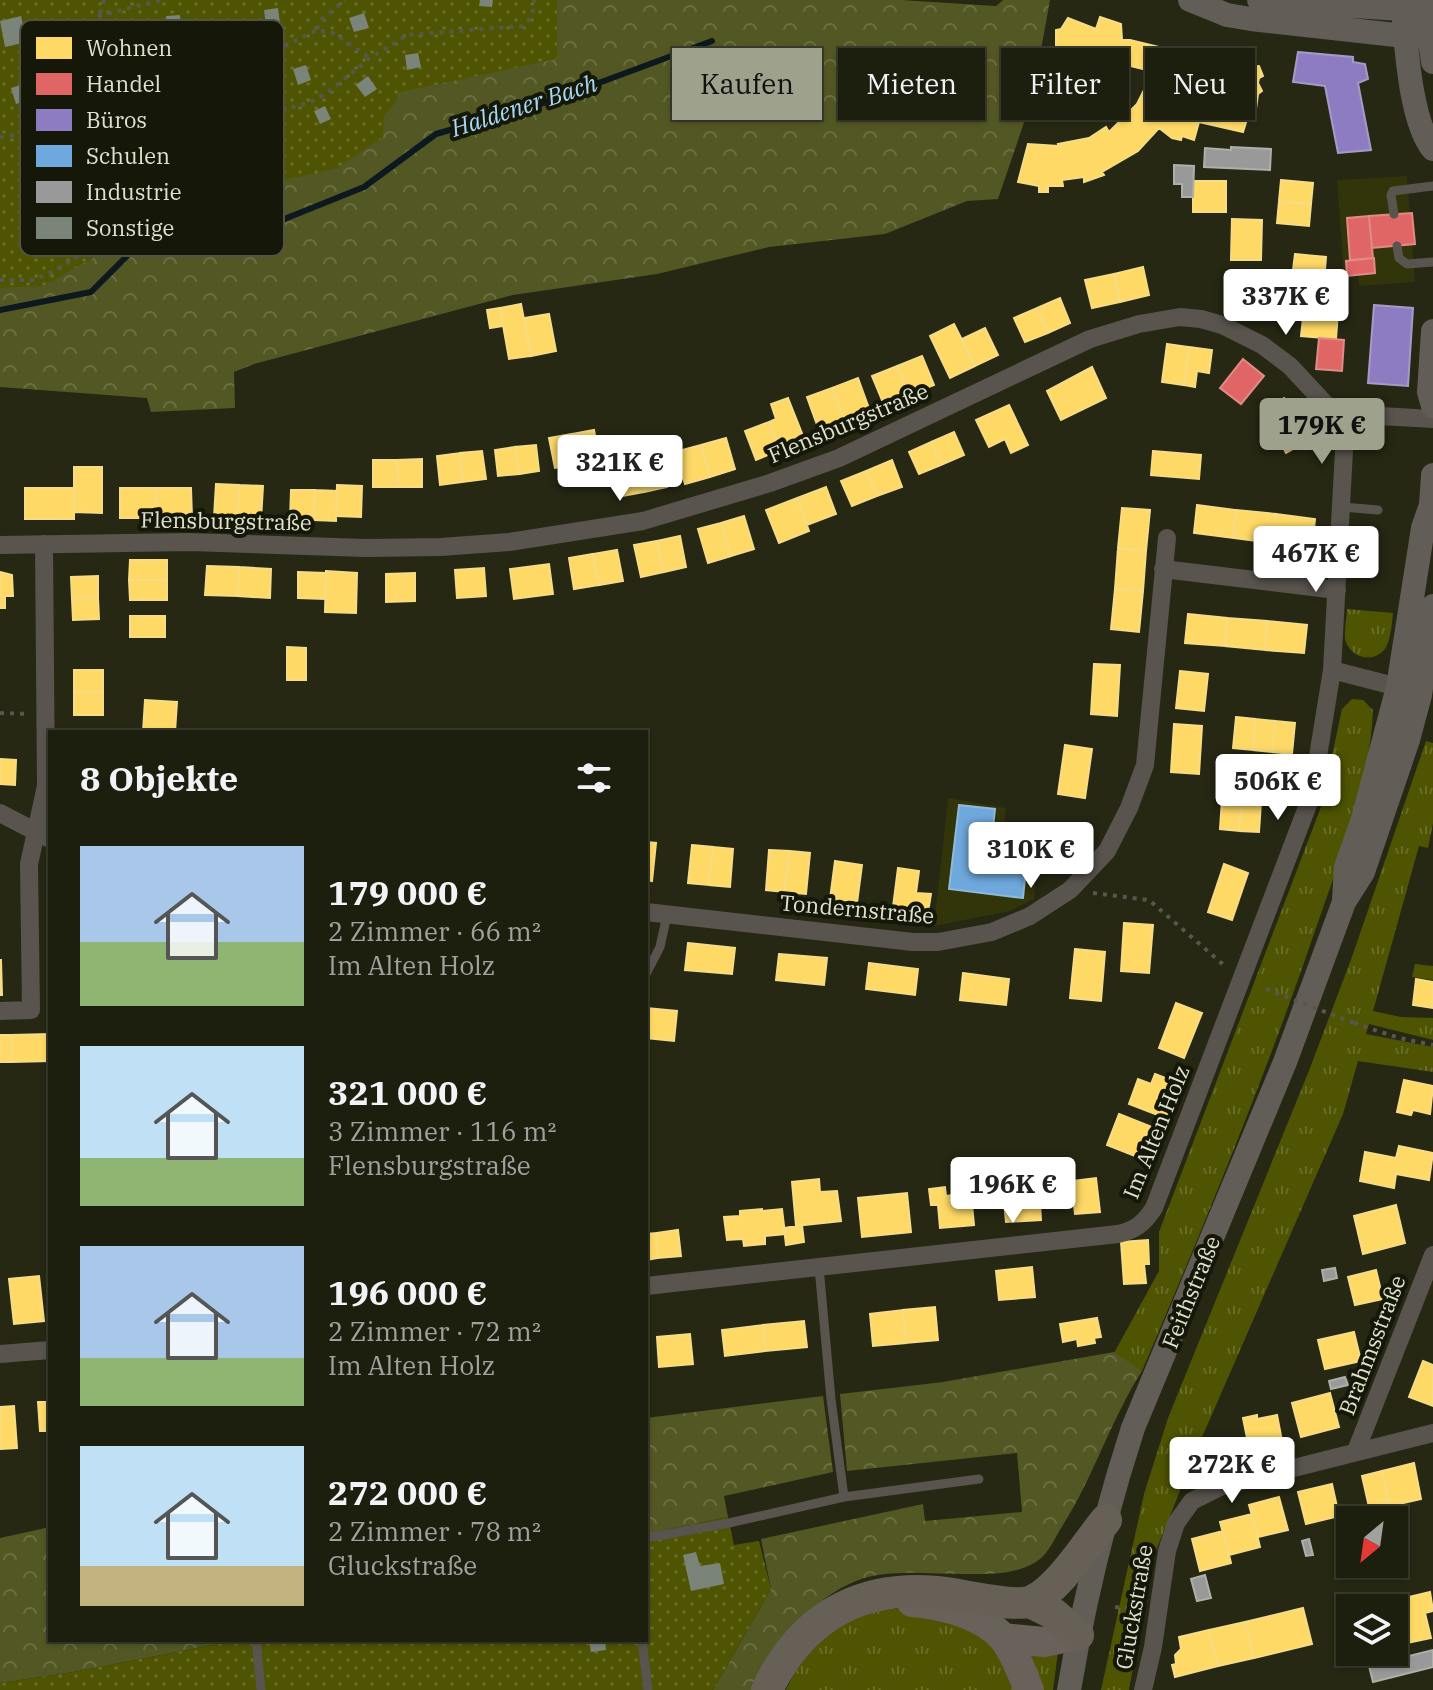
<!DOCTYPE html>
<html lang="de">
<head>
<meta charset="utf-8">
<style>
	:root { --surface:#1c1e0e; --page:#292b1c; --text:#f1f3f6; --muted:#a0a29e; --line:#3a3c2e; --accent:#9ea18c }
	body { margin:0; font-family:"IBM Plex Serif",serif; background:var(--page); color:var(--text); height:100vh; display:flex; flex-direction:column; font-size:30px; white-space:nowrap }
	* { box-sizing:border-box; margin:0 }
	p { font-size:26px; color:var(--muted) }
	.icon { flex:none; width:44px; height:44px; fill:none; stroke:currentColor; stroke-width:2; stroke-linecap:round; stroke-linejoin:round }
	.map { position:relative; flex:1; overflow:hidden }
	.side { position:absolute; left:48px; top:730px; width:600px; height:912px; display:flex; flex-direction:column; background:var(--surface); border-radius:0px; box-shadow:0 2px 6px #0004,0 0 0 2px var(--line) }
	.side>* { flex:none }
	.top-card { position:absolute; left:672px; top:48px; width:640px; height:72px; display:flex; gap:16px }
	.needle { width:52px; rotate:209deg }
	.tools { position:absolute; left:1336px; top:1506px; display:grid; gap:16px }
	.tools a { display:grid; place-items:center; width:72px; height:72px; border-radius:0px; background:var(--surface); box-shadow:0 2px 6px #0004,0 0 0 2px var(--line); font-size:40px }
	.price { position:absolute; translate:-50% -68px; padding:0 18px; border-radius:8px; background:#fff; color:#222; font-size:26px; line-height:52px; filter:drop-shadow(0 2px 4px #0008) }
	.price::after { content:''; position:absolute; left:50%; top:48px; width:24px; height:18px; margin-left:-12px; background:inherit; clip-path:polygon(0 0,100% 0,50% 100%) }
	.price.selected { background:var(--accent); color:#111 }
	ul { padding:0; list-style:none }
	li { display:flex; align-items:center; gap:24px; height:200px; padding:0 32px }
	li span { display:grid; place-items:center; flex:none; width:224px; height:160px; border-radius:0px; color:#555 }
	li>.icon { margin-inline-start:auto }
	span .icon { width:96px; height:96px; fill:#fffc; stroke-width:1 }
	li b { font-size:34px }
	h2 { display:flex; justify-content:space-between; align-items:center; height:96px; padding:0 32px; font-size:34px }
	.tag { padding:0 28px; border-radius:0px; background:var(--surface); box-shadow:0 2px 6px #0004,0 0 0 2px var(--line); font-size:28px; line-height:72px }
	.tag.selected { background:var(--accent); color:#111 }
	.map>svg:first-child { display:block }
</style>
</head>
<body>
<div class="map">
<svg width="1433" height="1690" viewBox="0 0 1433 1690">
	<defs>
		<pattern id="grass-tufts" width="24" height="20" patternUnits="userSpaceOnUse" patternTransform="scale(2)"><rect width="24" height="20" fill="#4f5403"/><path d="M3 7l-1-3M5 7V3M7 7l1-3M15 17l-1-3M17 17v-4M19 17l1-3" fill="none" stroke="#686c27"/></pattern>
		<pattern id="forest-crowns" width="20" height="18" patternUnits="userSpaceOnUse" patternTransform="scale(2)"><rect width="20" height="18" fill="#525723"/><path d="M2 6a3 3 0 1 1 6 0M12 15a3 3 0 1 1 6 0" fill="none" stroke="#6a6f42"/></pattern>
		<pattern id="garden-dots" width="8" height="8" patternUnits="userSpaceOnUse" patternTransform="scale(2)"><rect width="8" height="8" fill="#4f5403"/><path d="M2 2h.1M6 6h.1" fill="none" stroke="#686c27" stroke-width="1.8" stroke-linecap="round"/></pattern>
	</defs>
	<rect width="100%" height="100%" fill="#262813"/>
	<path fill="#313509" d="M1407,176l8,106 -56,4 -1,-11 -14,1 -7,-96z
		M948,798l58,10 -5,47 36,5 -3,39 -24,12 -76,15z"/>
	<path fill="url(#grass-tufts)" d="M1347,609l46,4c-1,10 -2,23 -6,32 -8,18 -34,16 -41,-3 -3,-9 1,-23 1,-33z
		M1352,699l11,1 10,10c-3,75 -33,148 -57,218 -51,150 -112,297 -174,443l-28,-18 45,-82v-39l162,-425 21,-98z
		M1426,741l7,2v80l-5,25 -9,-2 -46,165 28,6 32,1v22l-64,-16 -3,10 67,13v25l-75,-11 -15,53 -147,337 -45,112 -22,127h-28l43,-196 24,-76 142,-350 42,-111z
		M1415,964l18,2v14l-21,-3z
		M913,1607l21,3 59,34 28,46h-235c25,-55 67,-80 127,-83z
		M1058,1652l-5,38h-15l-16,-37z"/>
	<path fill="url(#forest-crowns)" d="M0,0h901l95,6 7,-6h47l-18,99 -34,100 -31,2 -82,33 -116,13 -112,27 -144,21 -259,69 -20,8 1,36 -84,4 -4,-14 -147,-11z
		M1114,1352l28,19c-32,50 -49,108 -81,157 -6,10 -12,24 -21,31 -20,16 -52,15 -76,15 -29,0 -64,-4 -92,2 -50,11 -102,68 -121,114h-38l58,-101 -10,-50 162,-35 2,17 97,-9 -5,-59 -170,18 -7,-77 103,-12z
		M823,1396l10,76 -109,24 4,21 -82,17v-116z
		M50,1527v113h189l-171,33 -68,10v-145z"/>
	<path fill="url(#garden-dots)" d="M0,0h557v59l-161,34 2,7 -14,16 -1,21 -46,31 -52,12 -72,3 -81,36 -39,39 -50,28 -43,2z
		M728,1517l6,28 25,-4 12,48 -58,101h-713v-7l68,-10 171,-33h407v-106z"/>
	<path fill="#ffd966" stroke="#f5dc85" stroke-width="2" d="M1100,17l21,7 1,16h8l33,8 11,8 8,-5 5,7 -8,6 2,18 50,14 -1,15 18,5 -5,16 -44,-10 -5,18 -12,-4 -1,4 -9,-2 -13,-10 -21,23 -36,21 2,3 -20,7v-5l-22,3 1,6h-15v6h-9v-6l-21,-4 10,-38 31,2 -1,-2 31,-6 17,-11 3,5 28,-28 11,-22 3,-11 -25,-6 -2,-4 2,-6 -58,3 -1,-11 -11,1v-18l5,-1 7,-11 28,11z
		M1234,62l14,5 11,-1 4,10 -4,2 -1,5 4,8 -4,3 -2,15 -25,-2v-11l-4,-2v-6l-3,-3 8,-11 -4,-4z
		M1281,180l32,3 -2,21 -32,-3z
		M1193,181h33v31h-33z
		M1279,201l32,3 -2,22 -32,-3z
		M1232,219l30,1 -1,40h-30z
		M1295,254l31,3 -2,25 -32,-4z
		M1143,267l6,28 -29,7 -6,-28z
		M1114,274l6,28 -28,6 -7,-28z
		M1287,285h13l-1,21 -13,-1z
		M1060,298l10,25 -22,10 -11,-25z
		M521,304l10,52 -22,3 -9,-51z
		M500,308l3,18 -13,2 -3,-18z
		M1037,308l11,25 -23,9 -11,-24z
		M1304,309l34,3 -2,27 -35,-3z
		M549,314l7,37 -25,5 -7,-38z
		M954,324l21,42 -25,12 -20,-42z
		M985,328l13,27 -23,11 -13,-27z
		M1167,344l22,3 -5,38 -22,-3z
		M1189,347l23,3 -3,23 -12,-2 -2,16 -11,-2z
		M922,356l12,29 -25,10 -12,-29z
		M897,366l12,29 -25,10 -12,-29z
		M1092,367l14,31 -45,22 -14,-29z
		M858,378l13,36 -25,9 -14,-35z
		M832,388l14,35 -26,10 -13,-36z
		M788,398l17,43 -25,9 -11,-28 7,-3 -5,-15z
		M1284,398l23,43 -21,12 -24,-43z
		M1009,405l19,40 -17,8 -6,-14 -16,8 -13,-27z
		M769,422l11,28 -24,10 -11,-29z
		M594,430l6,31 -23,4 -5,-31z
		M954,432l10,23 -23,10 -10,-23z
		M572,434l5,31 -22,3 -6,-30z
		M726,438l9,31 -25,8 -9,-32z
		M931,442l10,23 -22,9 -10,-22z
		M536,445l3,26 -20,3 -4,-27z
		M701,445l9,32 -25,7 -10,-32z
		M515,447l4,27 -21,2 -3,-26z
		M482,451l4,28 -23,3 -3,-29z
		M1153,451l48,4 -2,24 -48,-4z
		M460,453l3,29 -23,3 -3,-29z
		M661,458l6,29 -23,5 -6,-29z
		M422,459v28h-24l-1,-27z
		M373,460h24l1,27h-25z
		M892,460l10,27 -25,9 -11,-25z
		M638,463l6,29 -22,4 -6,-28z
		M74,467h28v46l-28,-1z
		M866,471l11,25 -25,10 -11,-25z
		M216,484l23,1 -1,34 -24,-2z
		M239,485l24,1 -2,34 -23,-1z
		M337,485l25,1 -1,31 -25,-1z
		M826,487l10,27 -29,11 -10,-27z
		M25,488h49v31h-49z
		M120,488h36v30h-36z
		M156,488h35l1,30h-36z
		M291,490h24l-1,30h-24z
		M315,490l22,1 -1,30 -22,-1z
		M797,498l12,33 -30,12 -13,-33z
		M1197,505l39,5 -3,28 -39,-5z
		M1122,508l28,2 -4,41 -28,-3z
		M1236,510l40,4 -4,29 -39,-5z
		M1276,514l39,5 -3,28 -40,-4z
		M744,516l10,33 -23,7 -10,-33z
		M721,523l10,33 -23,7 -10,-34z
		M680,536l6,31 -22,5 -7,-31z
		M657,541l7,31 -23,5 -7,-32z
		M1118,548l28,3 -3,40 -28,-2z
		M617,550l6,31 -24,4 -6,-31z
		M593,554l6,31 -25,4 -5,-31z
		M130,560h37v20h-38z
		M549,564l4,30 -39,5 -4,-30z
		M207,566l32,1 -1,29 -33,-1z
		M239,567l32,2 -1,29 -32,-2z
		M484,568l2,28 -29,2 -2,-28z
		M326,571l31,2 -1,40 -31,-1z
		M0,572l12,3 1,21h-8v12h-5z
		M298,572l28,1 -1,26 -27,-1z
		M415,573v28l-29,1v-28z
		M98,576v22l-26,1 -1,-22z
		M129,580h38v20h-37z
		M1115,589l28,2 -4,41 -28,-3z
		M98,598l1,21 -26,1 -1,-21z
		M1188,614l39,4 -2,28 -40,-3z
		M130,616h35v21h-35z
		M1227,618l40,3 -2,29 -40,-4z
		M1267,621l40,4 -3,28 -39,-3z
		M287,647l19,1v32h-19z
		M1094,664l26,1 -3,51 -26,-2z
		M74,670h29v23l-29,-1z
		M1180,671l28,3 -4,37 -28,-3z
		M74,692l29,1v22h-29z
		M145,700l32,2 -2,30h-32z
		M1236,717l19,2 -2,31 -20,-2z
		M1255,719l20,2 -3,31 -19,-2z
		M1275,721l20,2 -3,31 -20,-2z
		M1174,724l28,2 -3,48 -28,-2z
		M1065,745l27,4 -7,49 -27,-4z
		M0,759l16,1 -1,25 -15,-1z
		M1222,799l20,1 -3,31 -19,-2z
		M1242,800l19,2 -2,30 -20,-1z
		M1013,824l47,5 -2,27 -48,-6z
		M646,842l10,1 -4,38 -6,-1z
		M692,845l21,2 -4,38 -21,-2z
		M713,847l20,2 -3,38 -21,-2z
		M769,850l21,1 -6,41 -18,-2z
		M790,851l20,2 -4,41 -22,-2z
		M835,861l27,4 -5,38 -27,-4z
		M1224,864l24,9 -16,47 -24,-8z
		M898,868l21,3 -3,22 15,1 -3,18 -35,-5z
		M1124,923l29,2 -4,48 -28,-2z
		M688,943l47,5 -3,26 -47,-4z
		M1075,949l30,3 -4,49 -31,-3z
		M779,954l48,4 -3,27 -48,-5z
		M0,960h1l1,35h-2z
		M869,963l49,6 -3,26 -49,-6z
		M963,973l46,6 -3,26 -46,-5z
		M1416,979l17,3v26l-20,-3z
		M1176,1003l26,10 -18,45 -25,-10z
		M646,1008l31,3 -3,30 -28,-3z
		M50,1034v27l-38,1 -1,-27z
		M0,1035h11l1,27h-12z
		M1155,1074l26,10 -13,35 -39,-15 9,-25 13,5z
		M1404,1080l29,6 -3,28 -17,-4 -2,5 -14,-3z
		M1119,1114l38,15 -12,31 -38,-15z
		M1399,1146l34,7 -4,27 -33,-6 -2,14 -34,-7 5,-29 31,6z
		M1096,1178l4,34 -25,2 -4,-33z
		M819,1179l1,13 17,-1 4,30 -45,5 -4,-44z
		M1039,1186l2,34 -35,2 -3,-30z
		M945,1187l1,9 7,-1 1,6 9,-1 1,5 8,-1 2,21 -34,3 -2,-23h-7l-2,-16z
		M907,1193l4,39 -49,5 -4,-39z
		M1396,1205l9,38 -42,11 -9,-38z
		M762,1209v2l20,-2 3,25 -20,2v8l-21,2 -1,-7 -16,1 -3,-23 16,-1v-5z
		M802,1225l2,17 -18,3 -2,-17z
		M678,1230l3,26 -23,2 -2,-25z
		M656,1233l2,25 -12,2v-26z
		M1148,1240l1,24h-5l2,19 -22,1 -3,-42z
		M1032,1267l3,30 -36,3 -3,-29z
		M1376,1270l7,29 -28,6 -7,-28z
		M39,1276l5,45 -30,3 -5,-45z
		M935,1307l3,33 -32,3 -3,-33z
		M903,1310l3,33 -33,3 -3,-32z
		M1097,1318l4,19 -7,1 1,5 -17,3 -1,-7 -14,3 -3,-18z
		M804,1321l3,26 -41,4 -3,-26z
		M763,1325l3,26 -41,5 -3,-26z
		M1354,1332l7,29 -36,8 -7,-29z
		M690,1334l3,30 -34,3 -2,-30z
		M1423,1361l10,4v41l-24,-9z
		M1330,1393l9,34 -38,10 -9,-34z
		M38,1402h12v29h-10z
		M14,1406l3,42 -17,1v-42z
		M1257,1415v4l20,-4 5,26 -33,7 -6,-30z
		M1414,1463l7,36 -31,7 -8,-35z
		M1382,1471l7,31 -20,5 -7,-31z
		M1332,1484l7,32 -33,8 -8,-32z
		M1279,1497l9,33 -30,7 -9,-32z
		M1252,1514l8,33 -31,8 -9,-33z
		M1223,1531l8,32 -31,8 -8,-32z
		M1430,1592l3,19 -8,2 6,25 -29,6 -10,-43z
		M1303,1608l9,36 -58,14 -9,-36z
		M1245,1622l9,36 -36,8 -9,-36z
		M1209,1630l9,36 -43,11 -3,-12 4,-1 -1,-9 6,-6 -2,-12z"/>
	<path fill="#e06666" stroke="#e08b85" stroke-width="2" d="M1412,213l3,31 -43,4 -3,-32z
		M1369,216l4,42 -23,2 -3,-42z
		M1374,258l1,15 -28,3 -1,-15z
		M1319,338l25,2 -2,31 -26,-2z
		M1243,359l21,17 -23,28 -21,-16z"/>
	<path fill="#8e7cc3" stroke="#a69bc6" stroke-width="2" d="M1298,52l55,5v5l12,2 3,15 -10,4 13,67 -33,3 -13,-67 -32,-4z
		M1374,305l39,3 -5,78 -40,-3z"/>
	<path fill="#6fa8dc" stroke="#91b9d8" stroke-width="2" d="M959,805l36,4 -6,54 37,5 -3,30 -74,-9z"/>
	<path fill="#999" stroke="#aeafa9" stroke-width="2" d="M1231,147l40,2 -1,21 -66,-3 1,-19 26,2z
		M1174,165l20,1 -1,31h-11v-13h-8z
		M1335,1268l2,10 -13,3 -2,-11z
		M1345,1377l3,8 -17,4 -2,-8z
		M1309,1539l4,16 -7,1 -4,-15z
		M1205,1575l6,23 -14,3 -6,-22z
		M1433,1650v17l-60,15 -4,-16z"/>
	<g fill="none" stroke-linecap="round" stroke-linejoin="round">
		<path stroke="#0c191f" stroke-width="6" d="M0,310l91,-18 57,-57 29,-17 105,2 82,-33 72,-53 114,-33 162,-60"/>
	</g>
	<path fill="#7a8478" d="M480,0h13l-1,7 -13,-1z
		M278,8l2,15 -14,2 -2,-15z
		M364,13l5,15 -15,4 -5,-14z
		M180,15l1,17 -14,1 -1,-17z
		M21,16l6,26 -22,5 -5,-26z
		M418,53l3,14 -14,3 -2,-15z
		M306,65l5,15 -13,5 -5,-16z
		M368,76l9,13 -12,8 -9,-12z
		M24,84l5,16 -13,4 -5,-16z
		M325,106l6,13 -11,5 -6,-13z
		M32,219l1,17 -13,1 -1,-17z
		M696,1552l4,14 20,-3 4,21 -33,7 -8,-36z
		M589,1640h16l1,10 -15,2z"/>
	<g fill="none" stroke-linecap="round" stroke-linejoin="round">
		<path stroke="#58564e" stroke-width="4" stroke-dasharray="4 6" stroke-linecap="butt" d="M104,0c-10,33 -16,48 0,81l145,-17 68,-34 16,3 37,25
			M98,16l63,-16
			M317,29l4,-9 24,-20
			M0,137c39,-3 78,-27 104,-56
			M0,280h32l20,-8 36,-22 51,-47 86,-34 13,-8 38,-46 10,-6 25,-7 20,-12 39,-32 37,-23 115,-9c10,-7 11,-13 12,-26
			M0,713l30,1
			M1093,893l56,7 77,67
			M1354,1023l45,15 34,7
			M1115,1607l25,3"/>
		<path stroke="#59544e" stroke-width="9" d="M1394,214l-3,-19 2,-4 40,-5
			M1397,246l2,12 8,6 26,-2
			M1342,507l36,3
			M646,974l14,-27 7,-32
			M844,1497l135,-18
			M646,1538l83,-15 115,-26 -13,-98 -12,-132
			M256,1640l5,50
			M642,1640l6,50"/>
		<path stroke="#59544e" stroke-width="18" d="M0,545l190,-3 175,6 76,-1 68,-5 134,-21 127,-38 69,-25 251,-119 49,-15 41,-7 21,2 21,6 40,20 28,21 40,43 16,5 87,5
			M1163,569l174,21
			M1332,670l66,17
			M0,813l50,26
			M646,912l267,30h25l54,-10 38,-16 40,-26 37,-39 22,-43 16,-43 22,-227
			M0,1011l31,-1 -2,-146 17,-78 -2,-242
			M646,1286l472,-52c18,-4 26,-11 36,-26l155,-406 6,-27 17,-105 14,-256
			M0,1354l50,-4
			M1356,1451l77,-196
			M1143,1690l10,-43 14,-96 9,-28 16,-22 30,-15 211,-53"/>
		<path stroke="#625e57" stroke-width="24" d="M1190,0l37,15 24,4 154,17h28
			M1259,0l174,11
			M1404,22c3,34 8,102 29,127
			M1427,22l6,40
			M1433,331l-4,61 4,14
			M1344,900l2,-33 17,-48 35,-132 25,-159 8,-23 2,-30
			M1069,1690c15,-89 36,-176 64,-262l152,-366 59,-160 19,-30 45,-132 12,-45 13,-89"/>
		<path stroke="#68625a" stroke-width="30" d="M912,1602c30,2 72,13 92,37 11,14 18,34 25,51
			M1003,1638l41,4 34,-7"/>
		<path stroke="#666057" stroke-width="32" d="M1030,1602l24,12 24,21
			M767,1690c37,-78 101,-109 186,-96 16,3 65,13 79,7 27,-12 55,-58 74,-81"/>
		<path stroke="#58564e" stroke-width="4" stroke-dasharray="4 6" stroke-linecap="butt" d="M1266,989l88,34"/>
	</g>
	<g text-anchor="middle" stroke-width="8" stroke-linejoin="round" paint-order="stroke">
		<g font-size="22" fill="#dfe2cd" stroke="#151708">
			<text transform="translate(848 423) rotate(-23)" y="8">Flensburgstraße</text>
			<text transform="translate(226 521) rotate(1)" y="8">Flensburgstraße</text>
			<text transform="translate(857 909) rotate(5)" y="8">Tondernstraße</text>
			<text transform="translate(1156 1132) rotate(-68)" y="8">Im Alten Holz</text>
			<text transform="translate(1191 1292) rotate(-68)" y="8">Feithstraße</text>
			<text transform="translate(1372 1345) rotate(-69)" y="8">Brahmsstraße</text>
			<text transform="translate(1134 1607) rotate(-80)" y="8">Gluckstraße</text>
		</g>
		<g font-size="24" font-style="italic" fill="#a6d8f5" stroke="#151708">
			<text transform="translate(524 106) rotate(-18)" y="8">Haldener Bach</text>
		</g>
	</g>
	<rect x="20" y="20" width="264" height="236" rx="12" fill="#151708" stroke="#525443" stroke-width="2"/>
	<rect x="36" y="37" width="36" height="22" fill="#ffd966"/>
	<rect x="36" y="73" width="36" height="22" fill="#e06666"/>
	<rect x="36" y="109" width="36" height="22" fill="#8e7cc3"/>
	<rect x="36" y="145" width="36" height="22" fill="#6fa8dc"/>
	<rect x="36" y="181" width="36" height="22" fill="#999"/>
	<rect x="36" y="217" width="36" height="22" fill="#7a8478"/>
	<g font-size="22" fill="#dfe2cd">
		<text x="86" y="56">Wohnen</text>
		<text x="86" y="92">Handel</text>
		<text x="86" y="128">Büros</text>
		<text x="86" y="164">Schulen</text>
		<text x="86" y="200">Industrie</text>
		<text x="86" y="236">Sonstige</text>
	</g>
</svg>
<div class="tools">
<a><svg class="needle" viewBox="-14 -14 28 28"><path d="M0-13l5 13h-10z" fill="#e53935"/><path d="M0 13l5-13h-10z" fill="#a0a29e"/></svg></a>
<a><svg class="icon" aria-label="layers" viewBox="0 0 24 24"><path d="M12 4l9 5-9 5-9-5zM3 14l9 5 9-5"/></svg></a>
</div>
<b class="price" style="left:1286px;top:337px">337K €</b>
<b class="price selected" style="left:1322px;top:466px">179K €</b>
<b class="price" style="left:620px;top:503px">321K €</b>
<b class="price" style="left:1316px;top:594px">467K €</b>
<b class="price" style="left:1278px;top:822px">506K €</b>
<b class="price" style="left:1031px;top:890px">310K €</b>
<b class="price" style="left:1013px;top:1225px">196K €</b>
<b class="price" style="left:1232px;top:1505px">272K €</b>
<div class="top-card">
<a class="tag selected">Kaufen</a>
<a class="tag">Mieten</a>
<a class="tag">Filter</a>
<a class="tag">Neu</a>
</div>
<section class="side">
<h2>8 Objekte<svg class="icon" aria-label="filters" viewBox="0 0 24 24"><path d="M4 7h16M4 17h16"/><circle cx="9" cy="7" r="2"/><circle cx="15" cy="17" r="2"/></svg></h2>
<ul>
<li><span style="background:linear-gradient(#a9c7e8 60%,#8fb573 0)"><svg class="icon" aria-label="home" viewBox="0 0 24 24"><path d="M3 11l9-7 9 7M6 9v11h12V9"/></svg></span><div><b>179 000 €</b><p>2 Zimmer · 66 m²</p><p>Im Alten Holz</p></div></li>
<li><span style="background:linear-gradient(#bfe0f5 70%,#8fb573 0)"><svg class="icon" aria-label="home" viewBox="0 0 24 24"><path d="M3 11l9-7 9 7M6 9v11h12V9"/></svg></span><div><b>321 000 €</b><p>3 Zimmer · 116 m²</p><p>Flensburgstraße</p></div></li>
<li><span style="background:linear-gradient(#a9c7e8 70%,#8fb573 0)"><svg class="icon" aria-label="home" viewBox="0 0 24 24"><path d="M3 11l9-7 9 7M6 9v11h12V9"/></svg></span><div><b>196 000 €</b><p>2 Zimmer · 72 m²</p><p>Im Alten Holz</p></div></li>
<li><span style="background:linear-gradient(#bfe0f5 75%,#c2b280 0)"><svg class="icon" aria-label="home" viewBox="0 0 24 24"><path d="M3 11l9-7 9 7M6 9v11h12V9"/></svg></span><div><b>272 000 €</b><p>2 Zimmer · 78 m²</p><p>Gluckstraße</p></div></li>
</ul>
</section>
</div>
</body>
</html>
